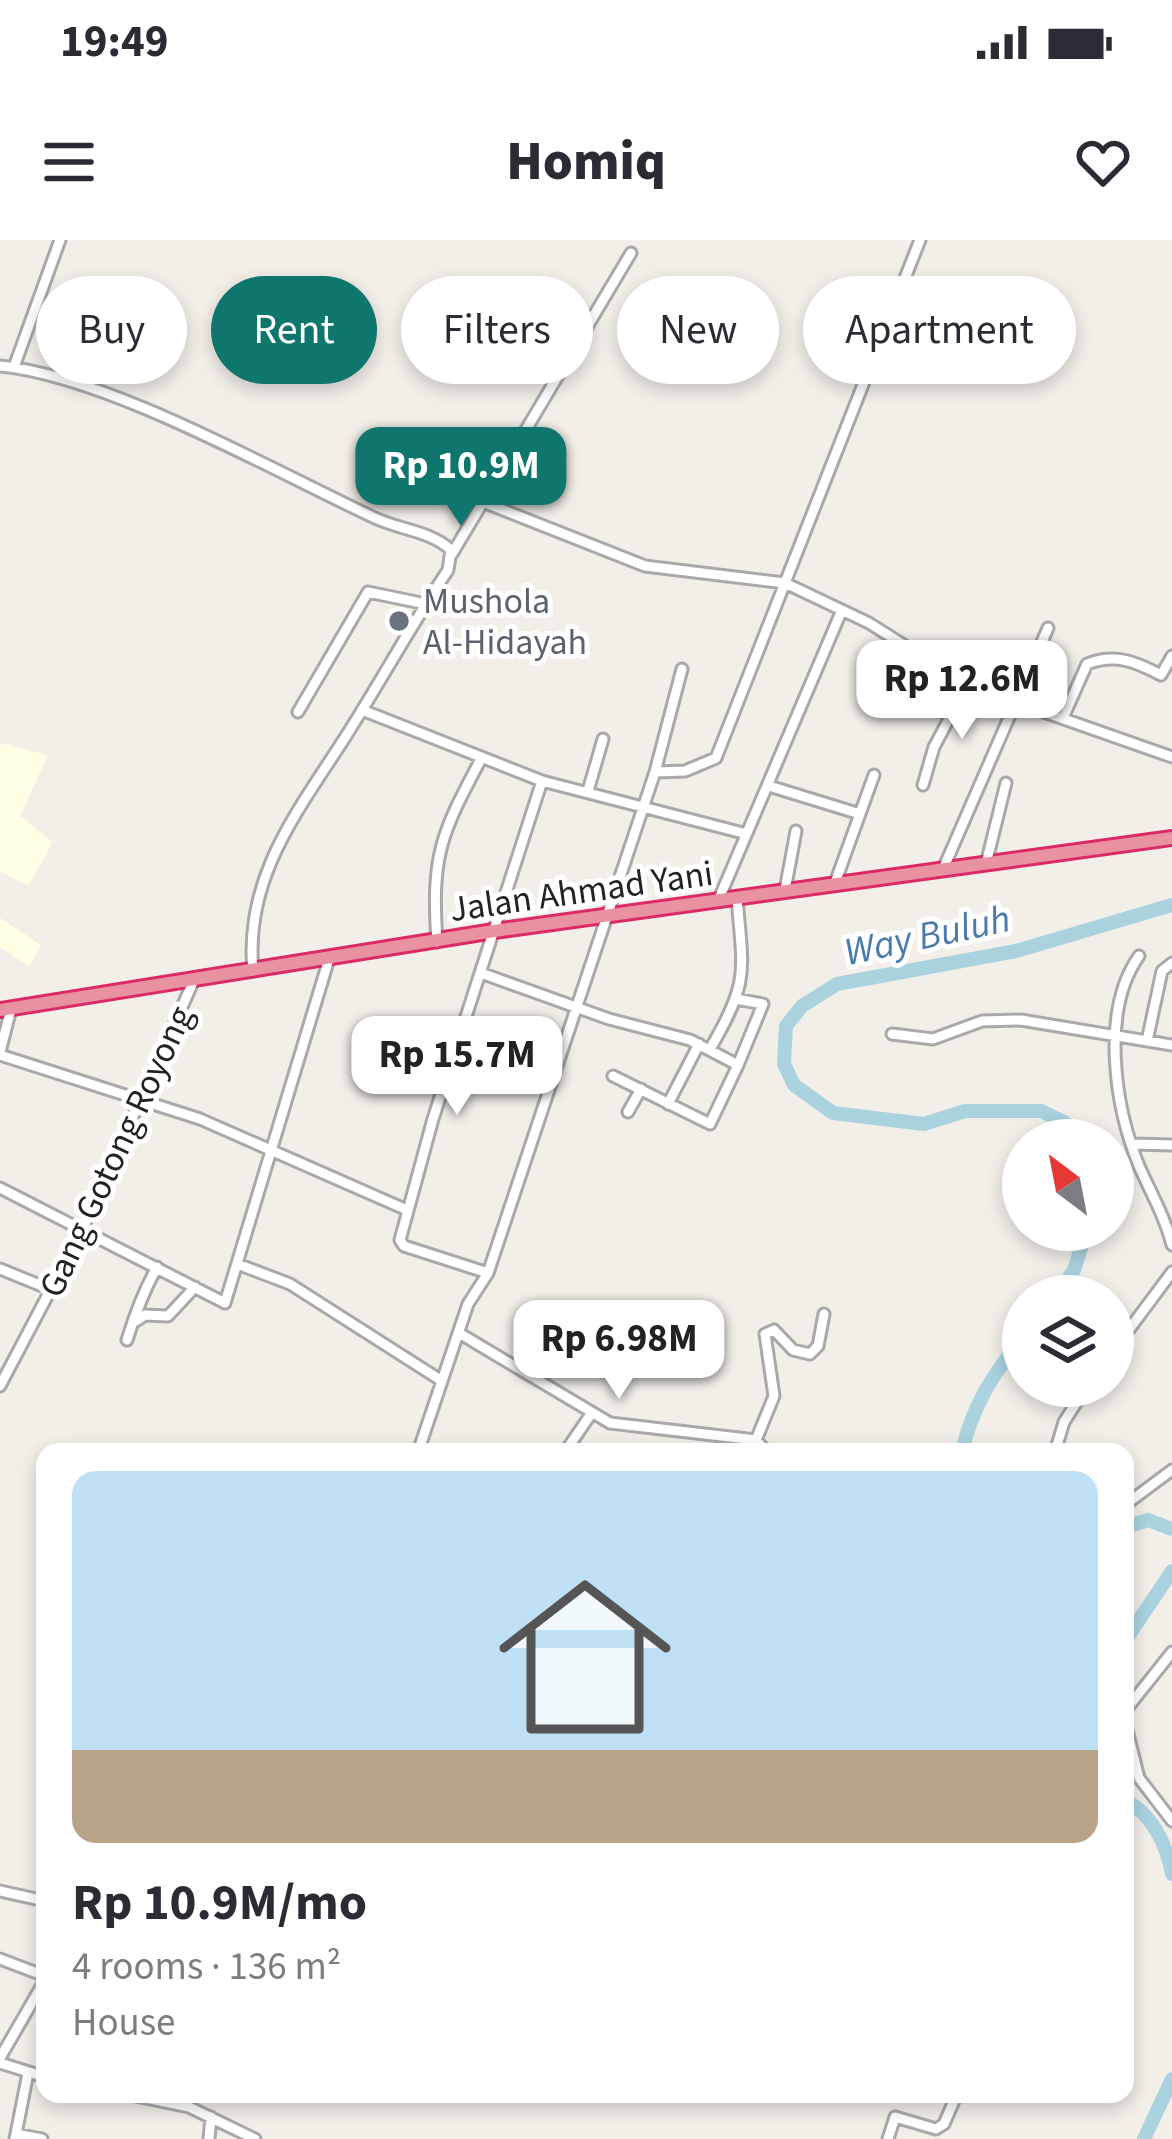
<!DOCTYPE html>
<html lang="en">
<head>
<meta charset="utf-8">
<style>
	:root { --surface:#fff; --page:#f2f2f3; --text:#2b2b33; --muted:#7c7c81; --line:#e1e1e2; --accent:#0f766e }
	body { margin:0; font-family:"Source Sans 3",sans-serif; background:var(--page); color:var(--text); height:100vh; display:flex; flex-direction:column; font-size:45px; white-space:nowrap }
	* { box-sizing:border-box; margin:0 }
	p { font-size:39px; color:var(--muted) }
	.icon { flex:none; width:66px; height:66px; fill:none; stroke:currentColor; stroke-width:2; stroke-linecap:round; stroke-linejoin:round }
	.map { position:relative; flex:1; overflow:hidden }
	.panel { position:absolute; left:36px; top:1203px; width:1098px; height:660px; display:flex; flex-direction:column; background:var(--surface); border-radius:24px; box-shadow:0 6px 18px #0003 }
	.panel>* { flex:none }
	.hud { position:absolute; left:36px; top:36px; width:1101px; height:108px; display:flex; gap:24px }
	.needle { width:78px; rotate:328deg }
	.controls { position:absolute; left:1002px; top:879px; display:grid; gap:24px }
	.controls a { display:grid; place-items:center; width:132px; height:132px; border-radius:50%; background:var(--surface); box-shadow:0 6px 18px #0003; font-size:60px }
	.price { position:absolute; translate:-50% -102px; padding:0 27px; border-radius:24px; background:#fff; color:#222; font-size:39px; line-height:78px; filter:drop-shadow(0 3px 6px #0008) }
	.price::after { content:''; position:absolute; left:50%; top:72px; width:36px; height:27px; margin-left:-18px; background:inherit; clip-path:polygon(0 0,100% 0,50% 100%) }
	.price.active { background:var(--accent); color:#fff }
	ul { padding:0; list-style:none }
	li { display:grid; align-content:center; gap:24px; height:636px; padding:0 36px }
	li+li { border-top:3px solid var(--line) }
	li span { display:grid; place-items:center; height:372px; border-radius:24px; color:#555 }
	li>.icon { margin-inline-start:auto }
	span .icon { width:216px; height:216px; fill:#fffc; stroke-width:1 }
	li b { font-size:51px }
	.chip { padding:0 42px; border-radius:54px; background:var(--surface); box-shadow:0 6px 18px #0003; font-size:42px; line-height:108px }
	.chip.active { background:var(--accent); color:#fff }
	.status { display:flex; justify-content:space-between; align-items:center; height:84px; padding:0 60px; background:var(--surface); direction:ltr }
	.status svg { height:33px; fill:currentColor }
	header { display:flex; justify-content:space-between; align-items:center; height:156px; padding:0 36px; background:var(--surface); font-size:54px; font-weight:800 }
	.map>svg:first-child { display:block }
</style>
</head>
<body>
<div class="status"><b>19:49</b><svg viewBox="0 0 49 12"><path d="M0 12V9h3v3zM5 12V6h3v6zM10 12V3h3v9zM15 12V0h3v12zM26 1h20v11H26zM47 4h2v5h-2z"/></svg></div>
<header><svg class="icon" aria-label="menu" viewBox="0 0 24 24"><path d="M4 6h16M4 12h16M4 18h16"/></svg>Homiq<svg class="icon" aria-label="heart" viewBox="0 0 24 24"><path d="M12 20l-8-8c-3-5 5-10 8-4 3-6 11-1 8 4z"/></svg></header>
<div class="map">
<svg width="1172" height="1899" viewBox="0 0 1172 1899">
	<rect width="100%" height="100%" fill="#f2efe9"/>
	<path fill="#ffffe5" d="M0,503l48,12 -28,61 33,26 -25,44 -28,-15z
		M0,678l41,27 -12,21 -29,-19z"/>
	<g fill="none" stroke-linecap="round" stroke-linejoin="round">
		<path stroke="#aad3df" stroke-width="14" d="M1084,900l-20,-18 -23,-11h-76l-41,13 -91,-11 -39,-28 -10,-21 2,-38 16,-20 35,-22 179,-33 156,-46
			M1056,1056l18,-26 13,-40
			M962,1212c10,-45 31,-79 61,-114
			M1125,1287l23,-7 24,9
			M1125,1401l47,-70
			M1125,1560c27,14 42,45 47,74
			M1144,1899l28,-60"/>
		<g stroke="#a9a9a9" stroke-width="15">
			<path id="minor" d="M0,126c107,10 274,105 375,152 25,12 56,13 76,32l-3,20c-36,54 -67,111 -102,166 -48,75 -102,141 -93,235
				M14,127l46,-127
				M483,262l162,64 140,17 84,40 98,62 205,72
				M452,314l179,-301
				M362,470l180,71 201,52
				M298,472l70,-120 58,12
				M1063,478l24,-54c29,-11 49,-2 74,11l11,-19
				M655,532l30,-1 31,-13 204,-518
				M923,545l11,-38 33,-62
				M769,546l91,28
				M588,551l15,-52
				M987,620l19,-77
				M944,627l104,-239
				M835,643l39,-108
				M785,650l11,-59
				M718,661l124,-291
				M437,702c-6,-88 4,-108 45,-185
				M1139,716c-39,55 -24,151 0,210 12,27 26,51 33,79
				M481,733l128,46 81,21 48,25 -28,59 -97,-48
				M736,759l27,5 -25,61
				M892,794l41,5 49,-18 39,-1 151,25
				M1147,801l15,-70 10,-8
				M710,809c40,-68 33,-77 27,-151
				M0,812l11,-43
				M0,815l200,64 207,91
				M668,864l31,-60
				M628,872l13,-23
				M1133,904l39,1
				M0,948l225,115 104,-344
				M240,1025l50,19 152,97
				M0,1029l52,21
				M488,1033l-84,-27 -4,-6 33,-121 109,-338
				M136,1081l9,-6 23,1 27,-29
				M459,1093l151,90 146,17 11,12
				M127,1100c8,-26 16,-48 30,-73
				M1113,1111l59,-79
				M0,1146l83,-158 111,-248
				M756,1200l18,-44 -9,-62 9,-4 19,20 17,4 8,-8 6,-32
				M418,1212l50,-148 20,-31 167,-501 27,-103
				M565,1212l26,-38
				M1055,1212l9,-30 23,-36
				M1125,1265l47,-35
				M1125,1471l47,-59
				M1125,1482l14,56 33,43
				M0,1651l45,10
				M0,1719l45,17
				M0,1818l45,-78
				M0,1823l45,14
				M126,1854l63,13 66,32
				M16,1894l26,5
				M15,1899l13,-66
				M209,1899l2,-22
				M888,1899l7,-22 41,12 8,-5 13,-30"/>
		</g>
		<g stroke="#dc2a67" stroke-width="18">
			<path id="highway" d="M0,770l494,-79 678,-93"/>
		</g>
		<use href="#minor" stroke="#fff" stroke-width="9"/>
		<use href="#highway" stroke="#e892a2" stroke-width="12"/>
	</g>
	<circle fill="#6b7280" stroke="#fff" stroke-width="4.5" cx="399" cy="381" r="12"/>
	<g text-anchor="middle" stroke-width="10" stroke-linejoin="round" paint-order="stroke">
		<g font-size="36" fill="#5b616d" stroke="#fff" text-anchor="start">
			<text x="423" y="373">Mushola<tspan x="423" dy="41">Al-Hidayah</tspan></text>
		</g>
		<g font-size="36" fill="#222" stroke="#fff">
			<text transform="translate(581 650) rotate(-8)" y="13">Jalan Ahmad Yani</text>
			<text transform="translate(115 911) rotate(-65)" y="13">Gang Gotong Royong</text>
		</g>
		<g font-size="39" font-style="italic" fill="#4a7aab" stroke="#fff">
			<text transform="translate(927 694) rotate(-12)" y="14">Way Buluh</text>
		</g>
	</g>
</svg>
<div class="controls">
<a><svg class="needle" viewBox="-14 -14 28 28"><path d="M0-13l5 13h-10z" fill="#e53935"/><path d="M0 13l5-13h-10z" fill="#7c7c81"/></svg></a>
<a><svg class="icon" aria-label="layers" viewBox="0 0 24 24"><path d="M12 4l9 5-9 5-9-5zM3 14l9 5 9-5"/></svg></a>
</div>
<b class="price active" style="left:461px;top:289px">Rp 10.9M</b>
<b class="price" style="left:962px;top:502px">Rp 12.6M</b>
<b class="price" style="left:457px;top:878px">Rp 15.7M</b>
<b class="price" style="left:619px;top:1162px">Rp 6.98M</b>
<div class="hud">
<a class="chip">Buy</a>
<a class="chip active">Rent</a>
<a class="chip">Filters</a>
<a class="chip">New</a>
<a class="chip">Apartment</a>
</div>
<section class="panel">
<ul>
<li><span style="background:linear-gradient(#bfe0f5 75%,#b9a48a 0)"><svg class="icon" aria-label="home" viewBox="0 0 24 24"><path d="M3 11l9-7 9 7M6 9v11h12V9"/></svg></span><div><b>Rp 10.9M/mo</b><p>4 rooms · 136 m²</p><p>House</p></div></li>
</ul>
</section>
</div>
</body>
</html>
